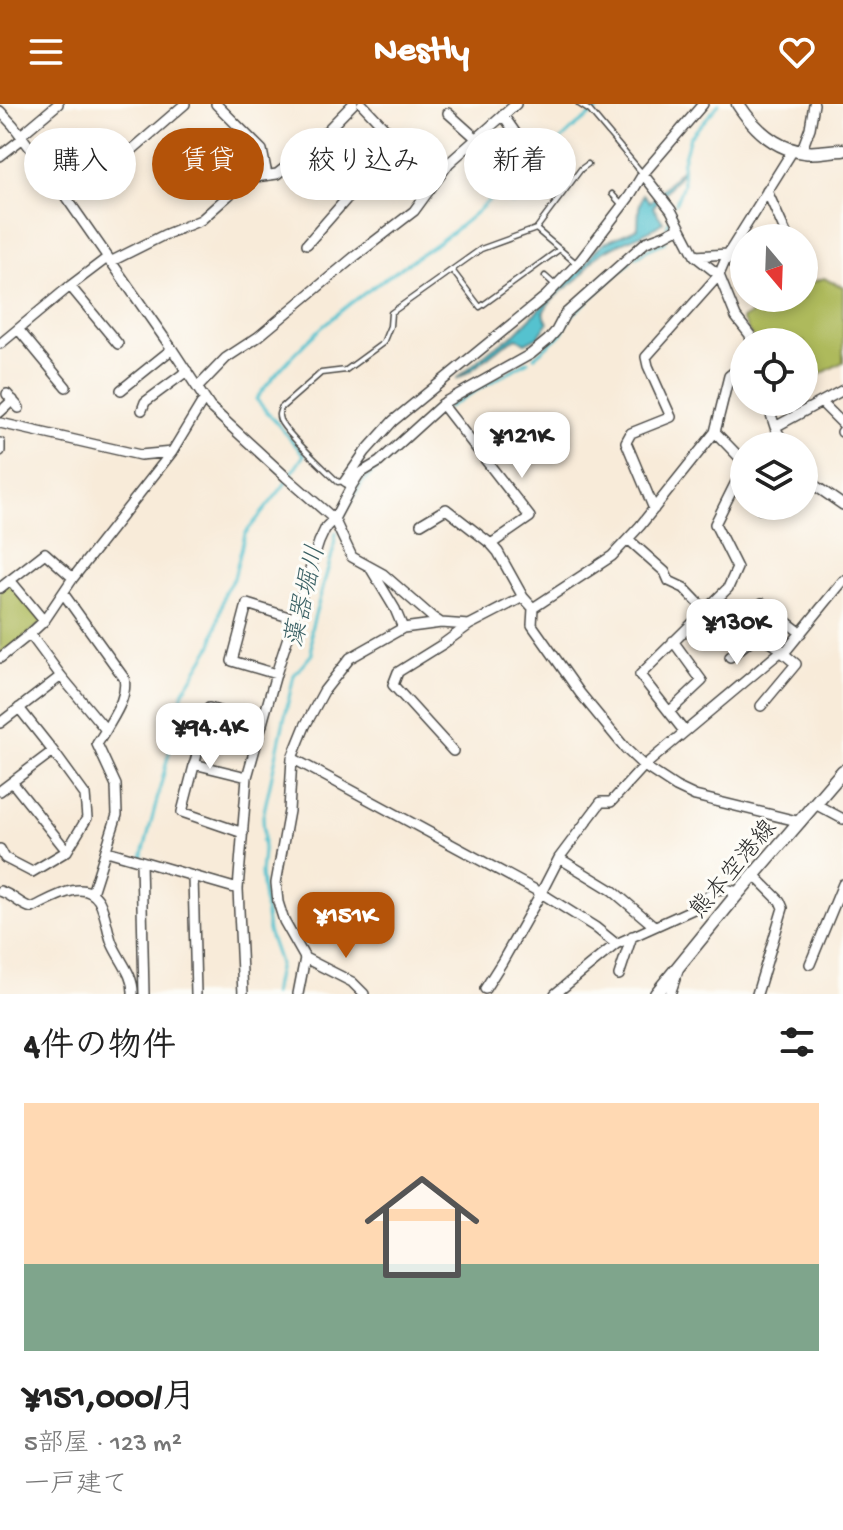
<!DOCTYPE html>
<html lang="ja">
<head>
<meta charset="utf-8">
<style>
	:root { --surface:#fff; --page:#f6f6f6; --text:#222; --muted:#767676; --accent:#b45309 }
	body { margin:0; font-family:"Gochi Hand","Klee One",sans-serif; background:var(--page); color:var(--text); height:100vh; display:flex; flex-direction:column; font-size:30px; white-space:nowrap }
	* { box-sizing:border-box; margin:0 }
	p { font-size:26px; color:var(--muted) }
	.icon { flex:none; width:44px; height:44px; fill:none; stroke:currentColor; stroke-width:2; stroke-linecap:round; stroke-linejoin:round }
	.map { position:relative; height:890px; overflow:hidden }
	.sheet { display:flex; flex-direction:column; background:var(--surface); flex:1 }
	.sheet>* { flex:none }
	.banner { position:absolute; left:24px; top:24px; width:796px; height:72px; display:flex; gap:16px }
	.needle { width:52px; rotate:161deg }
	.tools { position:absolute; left:730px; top:120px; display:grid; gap:16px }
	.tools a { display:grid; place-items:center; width:88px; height:88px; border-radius:50%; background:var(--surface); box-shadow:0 4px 12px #0003; font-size:40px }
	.price { position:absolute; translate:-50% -68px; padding:0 18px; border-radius:16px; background:#fff; color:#222; font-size:26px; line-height:52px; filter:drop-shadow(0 2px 4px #0008) }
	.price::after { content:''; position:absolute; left:50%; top:48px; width:24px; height:18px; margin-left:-12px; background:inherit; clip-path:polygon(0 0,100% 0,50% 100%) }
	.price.active { background:var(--accent); color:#fff }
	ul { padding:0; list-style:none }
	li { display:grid; align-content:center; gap:16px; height:424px; padding:0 24px }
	li span { display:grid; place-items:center; height:248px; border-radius:0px; color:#555 }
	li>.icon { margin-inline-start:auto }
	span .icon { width:144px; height:144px; fill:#fffc; stroke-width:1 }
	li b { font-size:34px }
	h2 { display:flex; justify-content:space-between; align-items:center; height:96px; padding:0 24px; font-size:34px }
	.chip { padding:0 28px; border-radius:36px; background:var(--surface); box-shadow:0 4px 12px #0003; font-size:28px; line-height:72px }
	.chip.active { background:var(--accent); color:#fff }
	header { display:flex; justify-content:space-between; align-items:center; height:104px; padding:0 24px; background:var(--accent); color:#fff; font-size:36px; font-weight:700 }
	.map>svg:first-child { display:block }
</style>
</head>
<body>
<header><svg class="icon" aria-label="menu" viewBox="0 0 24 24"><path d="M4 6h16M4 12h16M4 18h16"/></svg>Nestly<svg class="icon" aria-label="heart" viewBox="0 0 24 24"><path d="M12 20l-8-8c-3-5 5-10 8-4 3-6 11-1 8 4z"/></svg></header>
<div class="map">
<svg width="843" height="890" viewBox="0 0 843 890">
	<rect width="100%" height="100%" fill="#fdfcf7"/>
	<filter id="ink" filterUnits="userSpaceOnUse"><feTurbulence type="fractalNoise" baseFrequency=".0125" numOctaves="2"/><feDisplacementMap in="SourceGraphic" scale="16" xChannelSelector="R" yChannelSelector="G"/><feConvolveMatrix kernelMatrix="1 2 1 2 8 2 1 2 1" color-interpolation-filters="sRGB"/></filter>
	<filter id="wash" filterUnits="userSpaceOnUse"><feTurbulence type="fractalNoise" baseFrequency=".006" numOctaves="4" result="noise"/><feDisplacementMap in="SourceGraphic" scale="32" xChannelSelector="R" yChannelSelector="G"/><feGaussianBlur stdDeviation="1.8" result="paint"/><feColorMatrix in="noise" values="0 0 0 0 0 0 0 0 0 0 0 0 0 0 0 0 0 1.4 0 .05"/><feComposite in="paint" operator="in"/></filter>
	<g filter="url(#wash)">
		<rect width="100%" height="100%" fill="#f8ebd9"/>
		<path fill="#aeba5c" stroke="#6c7244" stroke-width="2" d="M824,174l19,9v75l-39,21v-41h-49l-13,-23 36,-21h26v-13z
			M10,476l34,41 -44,37v-70z"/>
		<path fill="#55c2cf" stroke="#40767d" stroke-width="2" d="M683,64v3l-30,36 10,15c-20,16 -48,19 -68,36 -6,6 -10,14 -16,20 -13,11 -28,18 -36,35l5,10 -9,13 -14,7 -8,-5c-23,9 -38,31 -61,41l37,-31 23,-15 39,-40 29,-27 11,-15 9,-8 34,-15 1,-20 4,-14 7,8z"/>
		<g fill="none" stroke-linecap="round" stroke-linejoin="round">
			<path stroke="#55c2cf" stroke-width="3" d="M676,99l7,-19 -1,-20 8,-27 29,-33
				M667,122l2,-5
				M636,153l11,-7 18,-8
				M534,253l27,-23 9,-17 60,-55
				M448,303l80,-46
				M386,358l27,-25
				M340,417l22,-38 14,-14
				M142,754l28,-109c-4,-19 11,-36 12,-55l30,-49 13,-54 9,-13 11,-44 37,-46 22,-33 -48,-56c29,-39 70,-79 110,-107 45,-33 95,-60 132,-101l14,13 20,-21 11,-26 33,-31 29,-22
				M273,890l6,-31 -11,-32 -6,-46 -1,-12 3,-33 -2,1 2,-3 -1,-22 31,-141 18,-21 -1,-25 22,-78 3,-18"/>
		</g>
	</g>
	<g filter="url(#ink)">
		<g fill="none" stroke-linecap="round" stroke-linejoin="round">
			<g stroke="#4a4845" stroke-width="7">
				<path id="lane" d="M579,0l11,7 52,62
					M612,90l9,10
					M536,125l41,35
					M452,166l28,37 80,-58
					M545,172l10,9
					M345,377l-7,1c-12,-12 -52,-48 -58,-62 -2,-6 -1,-6 1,-12l40,-35 25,-3 37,-27 7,-17 1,-13 90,-64 55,-20 45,-60 7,-5"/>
			</g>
			<g stroke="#4a4845" stroke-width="12">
				<path id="street" d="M216,0l46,46 5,25
					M362,0l34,36
					M0,7l13,14 41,55 118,169 38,58 76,70 48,42 18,38 31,17 49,43 9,6 28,2 54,-28 10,11 -1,17 48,68 46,56 18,17 32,21 19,9 106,26
					M448,9l29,26
					M503,11l25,36 -6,7
					M21,31l37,-31
					M801,48l9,-24 4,-24
					M0,52l23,-18
					M643,70l28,36 24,46 24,19 17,42 14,18 1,7
					M54,76l55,-43 17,18 59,-51
					M767,87l21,47
					M350,91l37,-44
					M307,140l43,-49 -39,-48
					M695,152l33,-2 16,17
					M110,158l54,-27 37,-15 47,-42 29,-4 34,-27 42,-43
					M70,182l48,58
					M18,225l48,58
					M0,240l70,-58 37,-28
					M198,283l28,-29 32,-21 96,-80 60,-46 35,-48 67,-59
					M121,286l51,-41
					M7,290l12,14
					M767,298l8,25 10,19
					M821,298l22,22
					M442,300l88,113 -39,27
					M142,306l3,-8 42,-31
					M0,308l13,-12
					M0,319l140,32 32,-3
					M775,323l68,-37
					M715,328l29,30
					M842,328l1,-1
					M0,339v8
					M804,374l39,27
					M352,381l7,-11 20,-12 66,-60 86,-48 17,-14 8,-9 9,-17 81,-72 19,-7 15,-8
					M654,405l-28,-67 5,-9 40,-16 -23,-51 -2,-9 73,-82 9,-21 65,-104
					M760,405l2,-3
					M421,420l25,-15 45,35 7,8 25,45
					M628,435l37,33 4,9 15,7 21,22
					M371,465l24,40 8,19
					M10,476l34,41
					M0,484l45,-35 28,25
					M63,489l61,85c4,18 -9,36 -18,52
					M762,499l39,30
					M533,504l79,-52 28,-30 75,-94 14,-56 15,-12
					M751,525l34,23
					M730,553l28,-23
					M0,554l30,-24
					M276,570l-44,-13 15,-57 48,15
					M761,602l35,-42 -13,-11
					M669,608l33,-31 -29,-40
					M0,619l61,-47
					M684,627l-44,-56 88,-87 9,-20 -22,-44 29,-58
					M453,647l-60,-66 5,-13 45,-28 26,-19
					M292,654l249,135 18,-35 42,-56h10l33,-36 135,-113 6,-1 58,-71
					M194,660l53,13
					M12,678l55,69
					M0,687l53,-40
					M815,700l28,15
					M243,729l-61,-21 27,-104 53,17
					M0,745l5,9 27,14 35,-21 20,-33 -2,-23 -32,-44 -34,-43
					M107,747l131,38
					M559,754l54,33 41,35
					M141,757l3,133
					M754,771l26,26 3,7 -26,86
					M193,772l3,118
					M0,787c13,4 20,14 32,17 18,-8 52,-32 67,-7 7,13 8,29 13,42 7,17 22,32 21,51
					M92,789l25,-78 -1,-30 -19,-41 9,-14 -45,-54 -31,-42 14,-13 29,-43 99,-126 29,-48 4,-3
					M305,854l47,24 12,12
					M810,860l33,-80
					M619,871l13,-39
					M485,885l17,-27 39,-69 54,34 21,17
					M243,890l-5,-105 9,-112 29,-103 43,-132 7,-15 8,-8 18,-34 -7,-4 20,-29 28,-31 153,-125 34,-35 49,-64 14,-23 60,-70
					M298,890l7,-36 -21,-37 -6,-19 -2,-19 13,-72 3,-53 13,-32 19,-35 26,-33 53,-30 38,-5
					M555,890l61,-50 82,-37 16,-17 10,-1 15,3
					M670,890l8,-24"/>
			</g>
			<g stroke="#4a4845" stroke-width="15">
				<path id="secondary" d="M738,0c15,23 37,45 66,48 13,2 26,-2 39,-2
					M656,890l83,-102 104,-121"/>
			</g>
			<use href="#lane" stroke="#fff" stroke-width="4"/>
			<use href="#street" stroke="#fff" stroke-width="9"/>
			<use href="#secondary" stroke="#fff" stroke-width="12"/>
		</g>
	</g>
	<g text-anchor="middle" stroke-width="6" stroke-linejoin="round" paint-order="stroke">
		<g font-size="24" fill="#2b2b2b" stroke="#fdfcf7">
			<text transform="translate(732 764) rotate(-50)" y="8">熊本空港線</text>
		</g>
		<g font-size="26" font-style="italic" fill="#3a6064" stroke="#fdfcf7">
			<text transform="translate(303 492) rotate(-77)" y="9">藻器堀川</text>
		</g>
	</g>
</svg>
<div class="tools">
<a><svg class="needle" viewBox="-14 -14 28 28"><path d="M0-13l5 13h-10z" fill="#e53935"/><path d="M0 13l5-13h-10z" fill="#767676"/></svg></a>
<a><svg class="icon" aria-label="locate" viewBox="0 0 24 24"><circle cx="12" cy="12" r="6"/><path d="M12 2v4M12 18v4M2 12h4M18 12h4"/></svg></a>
<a><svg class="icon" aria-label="layers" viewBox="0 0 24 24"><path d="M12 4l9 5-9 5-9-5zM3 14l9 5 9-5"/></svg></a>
</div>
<b class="price" style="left:522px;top:376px">¥121K</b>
<b class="price" style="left:737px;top:563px">¥130K</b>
<b class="price" style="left:210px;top:667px">¥94.4K</b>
<b class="price active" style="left:346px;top:856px">¥151K</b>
<div class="banner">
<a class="chip">購入</a>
<a class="chip active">賃貸</a>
<a class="chip">絞り込み</a>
<a class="chip">新着</a>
</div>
</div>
<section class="sheet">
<h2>4件の物件<svg class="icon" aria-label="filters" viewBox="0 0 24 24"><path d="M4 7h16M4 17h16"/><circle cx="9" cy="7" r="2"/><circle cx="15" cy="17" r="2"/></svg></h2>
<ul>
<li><span style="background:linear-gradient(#ffd9b3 65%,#7fa58c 0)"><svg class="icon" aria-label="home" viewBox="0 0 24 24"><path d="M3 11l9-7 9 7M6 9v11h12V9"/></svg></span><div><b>¥151,000/月</b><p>5部屋 · 123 m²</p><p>一戸建て</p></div></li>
</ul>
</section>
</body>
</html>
